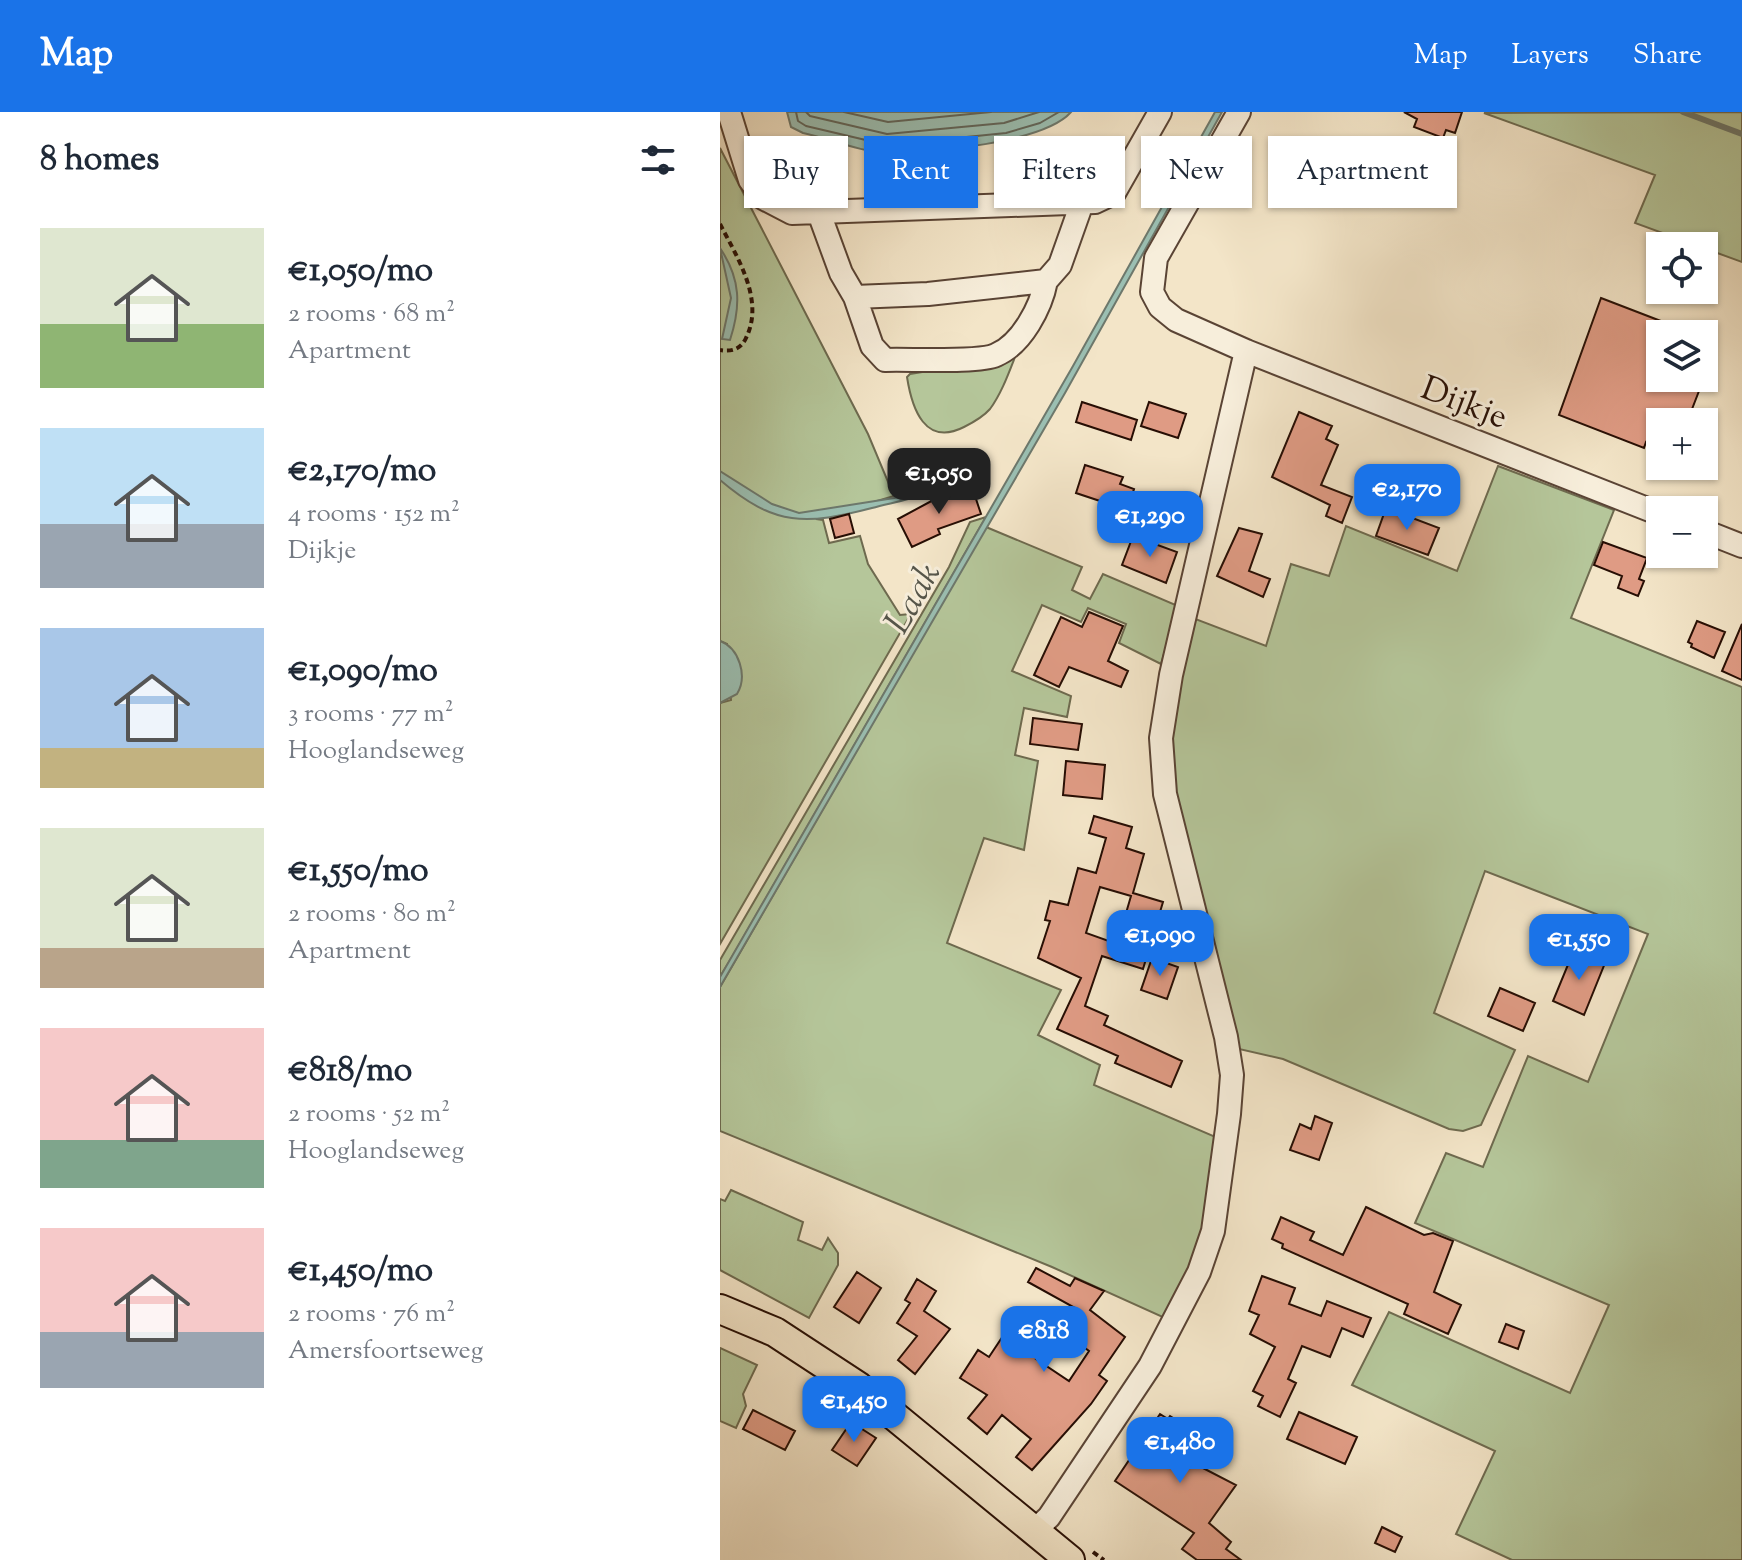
<!DOCTYPE html>
<html lang="en">
<head>
<meta charset="utf-8">
<style>
	:root { --surface:#fff; --page:#f2f2f3; --text:#1f2937; --muted:#747a83; --accent:#1a73e8 }
	body { margin:0; font-family:"Sorts Mill Goudy",serif; background:var(--page); color:var(--text); height:100vh; display:flex; flex-direction:column; font-size:30px; white-space:nowrap }
	* { box-sizing:border-box; margin:0 }
	p { font-size:26px; color:var(--muted) }
	.icon { flex:none; width:44px; height:44px; fill:none; stroke:currentColor; stroke-width:2; stroke-linecap:round; stroke-linejoin:round }
	.map { position:relative; flex:1; overflow:hidden }
	.side { display:flex; flex-direction:column; background:var(--surface); width:720px }
	.side>* { flex:none }
	.hud { position:absolute; left:24px; top:24px; width:760px; height:72px; display:flex; gap:16px }
	.tools { position:absolute; left:926px; top:120px; display:grid; gap:16px }
	.tools a { display:grid; place-items:center; width:72px; height:72px; border-radius:0px; background:var(--surface); box-shadow:0 2px 6px #0004; font-size:40px }
	.price { position:absolute; translate:-50% -68px; padding:0 18px; border-radius:16px; background:var(--accent); color:#fff; font-size:26px; line-height:52px; filter:drop-shadow(0 2px 4px #0008) }
	.price::after { content:''; position:absolute; left:50%; top:48px; width:24px; height:18px; margin-left:-12px; background:inherit; clip-path:polygon(0 0,100% 0,50% 100%) }
	.price.current { background:#222; color:#fff }
	ul { padding:0; list-style:none }
	li { display:flex; align-items:center; gap:24px; height:200px; padding:0 40px }
	li span { display:grid; place-items:center; flex:none; width:224px; height:160px; border-radius:0px; color:#555 }
	li>.icon { margin-inline-start:auto }
	span .icon { width:96px; height:96px; fill:#fffc; stroke-width:1 }
	li b { font-size:34px }
	h2 { display:flex; justify-content:space-between; align-items:center; height:96px; padding:0 40px; font-size:34px }
	.chip { padding:0 28px; border-radius:0px; background:var(--surface); box-shadow:0 2px 6px #0004; font-size:28px; line-height:72px }
	.chip.current { background:var(--accent); color:#fff }
	header { display:flex; align-items:center; gap:48px; box-sizing:border-box; height:112px; padding:0 40px; background:var(--accent); color:#fff }
	header strong { font-size:38px }
	nav { display:flex; gap:44px; margin-inline-start:auto; font-size:28px }
	main { display:flex; flex:1; min-height:0 }
	.map>svg:first-child { display:block }
</style>
</head>
<body>
<header>
<strong>Map</strong>
<nav><a>Map</a><a>Layers</a><a>Share</a></nav>
</header>
<main>
<section class="side">
<h2>8 homes<svg class="icon" aria-label="filters" viewBox="0 0 24 24"><path d="M4 7h16M4 17h16"/><circle cx="9" cy="7" r="2"/><circle cx="15" cy="17" r="2"/></svg></h2>
<ul>
<li><span style="background:linear-gradient(#dfe7d0 60%,#8fb573 0)"><svg class="icon" aria-label="home" viewBox="0 0 24 24"><path d="M3 11l9-7 9 7M6 9v11h12V9"/></svg></span><div><b>€1,050/mo</b><p>2 rooms · 68 m²</p><p>Apartment</p></div></li>
<li><span style="background:linear-gradient(#bfe0f5 60%,#9aa5b1 0)"><svg class="icon" aria-label="home" viewBox="0 0 24 24"><path d="M3 11l9-7 9 7M6 9v11h12V9"/></svg></span><div><b>€2,170/mo</b><p>4 rooms · 152 m²</p><p>Dijkje</p></div></li>
<li><span style="background:linear-gradient(#a9c7e8 75%,#c2b280 0)"><svg class="icon" aria-label="home" viewBox="0 0 24 24"><path d="M3 11l9-7 9 7M6 9v11h12V9"/></svg></span><div><b>€1,090/mo</b><p>3 rooms · 77 m²</p><p>Hooglandseweg</p></div></li>
<li><span style="background:linear-gradient(#dfe7d0 75%,#b9a48a 0)"><svg class="icon" aria-label="home" viewBox="0 0 24 24"><path d="M3 11l9-7 9 7M6 9v11h12V9"/></svg></span><div><b>€1,550/mo</b><p>2 rooms · 80 m²</p><p>Apartment</p></div></li>
<li><span style="background:linear-gradient(#f6c9c9 70%,#7fa58c 0)"><svg class="icon" aria-label="home" viewBox="0 0 24 24"><path d="M3 11l9-7 9 7M6 9v11h12V9"/></svg></span><div><b>€818/mo</b><p>2 rooms · 52 m²</p><p>Hooglandseweg</p></div></li>
<li><span style="background:linear-gradient(#f6c9c9 65%,#9aa5b1 0)"><svg class="icon" aria-label="home" viewBox="0 0 24 24"><path d="M3 11l9-7 9 7M6 9v11h12V9"/></svg></span><div><b>€1,450/mo</b><p>2 rooms · 76 m²</p><p>Amersfoortseweg</p></div></li>
</ul>
</section>
<div class="map">
<svg width="1022" height="1448" viewBox="0 0 1022 1448">
	<rect width="100%" height="100%" fill="#f3e5c8"/>
	<filter id="stains"><feTurbulence type="fractalNoise" baseFrequency=".0025" numOctaves="4"/><feColorMatrix values="0 0 0 0 .2 0 0 0 0 .09 0 0 0 0 .02 0 0 0 .5 -.17"/></filter>
	<radialGradient id="worn" r=".72"><stop offset=".6" stop-color="#630" stop-opacity="0"/><stop offset="1" stop-color="#630" stop-opacity=".3"/></radialGradient>
	<path fill="#b5c69a" stroke="#6e6a4f" stroke-width="2" d="M1022,0v150l-107,-39 20,-48 -171,-62z
		M0,36l148,286 26,62 -78,23 7,1 6,23 31,-7 8,28 32,51 11,-1 -191,330v-241l11,-3 -4,-56 -7,-3z
		M295,245c-7,18 -14,37 -25,52 -7,8 -16,13 -26,18 -39,20 -52,-18 -57,-50l3,-3z
		M778,354l116,44 -43,108 171,69v873h-230l-56,-26 39,-83 -143,-66 37,-73 181,81 39,-88 -194,-82 31,-70 37,14 45,-111 60,26 60,-148 -163,-63 -51,142 81,37 -34,75 -18,6 -14,-2 -166,-70 -44,-10 -64,-253 -5,-57 23,-121 73,28 25,-82 38,12 17,-50 111,45z
		M266,405l-254,440 -12,20v-17l229,-393 21,-45z
		M266,415l96,40 -10,23 18,9 13,-25 75,32 -17,58 -42,-21 7,-19 -38,-16 -7,14 -39,-17 -30,66 59,25 -4,21 -43,-9 -9,47 23,6 -14,89 -40,-12 -37,105 114,47 -23,45 62,30 -6,20 124,53 -19,113 -32,68 -115,-52 -332,-136v-144z
		M11,1078l72,32 -5,18 24,10 6,-12 10,15v12l-29,53 -89,-48v-71l5,2z
		M0,1236l37,17 -14,29 3,12 -10,22 -16,-7z"/>
	<path fill="#9bbfb2" stroke="#6d786c" stroke-width="2" d="M67,0h284c-27,31 -141,41 -183,41 -27,-1 -58,-14 -85,-20l-12,-6z
		M495,0h7l-157,281 -345,594v-10l353,-611z
		M0,136c21,31 21,58 10,92l-8,-1 9,-41z
		M0,359l52,33 27,9 127,-20c-16,7 -36,10 -54,15 -66,17 -97,19 -152,-28z
		M0,529c19,7 28,35 17,53l-17,9z"/>
	<g fill="none" stroke-linecap="round" stroke-linejoin="round">
		<path stroke="#61665b" stroke-width="2" d="M76,0l2,9 8,5 81,19 119,-12 34,-10 19,-11
			M86,0l4,4 77,18 117,-11 35,-11
			M124,0l44,10 103,-10"/>
		<path stroke="#6d786c" stroke-width="6" d="M963,0l59,22"/>
	</g>
	<path fill="#df9b84" stroke="#270e04" stroke-width="2" fill-rule="evenodd" d="M684,0h58l-7,21 -9,-3 -3,8 -29,-11 3,-8z
		M881,186l91,35 -32,1v44h44l-17,44h-27v30l-14,-10 -2,6 -85,-33z
		M362,290l55,18 -6,20 -55,-18z
		M429,290l37,12 -8,24 -37,-12z
		M579,300l33,14 -6,13 12,6 -17,40 31,12 -10,26 -16,-7 4,-11 -58,-28z
		M365,353l38,12 -3,7 14,5 -7,21 -51,-17z
		M252,375l9,27 -43,15 2,5 -28,13 -14,-28 39,-21z
		M666,396l53,20 -11,27 -52,-19z
		M129,402l5,19 -19,5 -5,-19z
		M519,416l23,6 -13,37 21,8 -7,18 -46,-21z
		M413,424l44,16 -11,31 -44,-18z
		M883,430l44,16 -8,21 5,2 -6,15 -20,-8 4,-12 -28,-11z
		M369,500l34,14 -15,35 20,10 -7,16 -52,-20 -10,20 -25,-12 27,-58 21,10z
		M977,509l28,11 -11,26 -23,-11 1,-3 -4,-2z
		M1022,512v56l-20,-9z
		M313,606l49,6 -4,26 -48,-6z
		M346,649l39,4 -3,34 -39,-4z
		M374,704l38,11 -6,21 18,6 -11,39 30,9 -20,67 -41,-13 -17,50 23,10 -4,9 78,36 -11,26 -56,-24 3,-7 -61,-27 24,-51 -43,-20 12,-37 -5,-1 5,-19 18,4 10,-37 18,5 10,-35 -17,-5zM380,775l31,9 -14,48 -31,-11z
		M854,838l31,13 -21,52 -31,-14z
		M432,846l26,9 -11,32 -26,-9z
		M780,876l35,15 -12,28 -35,-15z
		M595,1004l17,7 -13,37 -29,-10 10,-26 11,5z
		M646,1095l58,28 9,-2 20,8 -19,51 27,13 -13,29 -44,-20 4,-10 -126,-56 1,-4 -11,-5 9,-22 33,15 -4,8 33,15z
		M316,1156l34,18 5,-8 29,13 -14,19 35,27 -26,38 8,6 -16,23 -59,66 -16,-13 15,-18 -29,-24 -15,19 -19,-16 19,-23 -27,-17 18,-28 11,7 18,-27 34,22 -5,7 33,22 20,-30 -28,-21 16,-21 -49,-27z
		M137,1160l24,16 -22,35 -25,-16z
		M542,1164l33,12 -6,16 32,12 6,-15 44,17 -8,19 -21,-9 -12,29 -28,-11 -14,33 8,4 -16,34 -22,-11 5,-10 -10,-5 22,-44 -25,-13 9,-19 -10,-4z
		M197,1167l19,12 -12,20 26,18 -35,45 -17,-14 19,-24 -20,-13 13,-20 -5,-3z
		M786,1212l18,7 -6,18 -19,-7z
		M33,1298l42,21 -10,19 -42,-21z
		M579,1300l58,25 -12,27 -58,-25z
		M440,1302l8,5 2,-3 29,18 -3,4 17,10 -12,19 35,18 -27,38 22,19 -5,7 15,11h-44l-15,-11 12,-16 -79,-52z
		M131,1310l25,16 -19,28 -25,-16z
		M662,1415l20,10 -7,15 -20,-9z"/>
	<g fill="none" stroke-linecap="round" stroke-linejoin="round">
		<g stroke="#5a4435" stroke-width="26">
			<path id="minor" d="M9,0l21,68 13,18 29,15 303,-11 19,-9 46,-81
				M519,0l-83,146 -4,34 8,15 16,13 70,31 414,163
				M99,101l22,60 14,24 73,-3 118,-13 14,-16 22,-62
				M135,185l17,49 13,14c23,-1 94,3 111,-5 26,-11 45,-48 50,-74
				M984,419l38,15
				M314,1419l15,-14 101,-151 49,-94 14,-41 16,-117 3,-39 -6,-38 -61,-243 -4,-56 10,-63 75,-324"/>
		</g>
		<g stroke="#270e04" stroke-width="32">
			<path id="major" d="M0,1197l55,23 84,55 211,173"/>
		</g>
		<path stroke="#270e04" stroke-width="4" stroke-dasharray="6 4" stroke-linecap="butt" d="M0,112c17,33 45,76 26,114 -5,11 -14,14 -26,12
			M373,1440l11,8"/>
		<use href="#minor" stroke="#f7eedb" stroke-width="22"/>
		<use href="#major" stroke="#f3e5c8" stroke-width="28"/>
	</g>
	<g text-anchor="middle" stroke-width="6" stroke-linejoin="round" paint-order="stroke">
		<g font-size="34" fill="#270e04" stroke="#f7eedb">
			<text transform="translate(745 289) rotate(21)" y="12">Dijkje</text>
		</g>
		<g font-size="36" font-style="italic" fill="#55554a" stroke="#f7eedb">
			<text transform="translate(191 485) rotate(-60)" y="13">Laak</text>
		</g>
	</g>
	<rect width="100%" height="100%" filter="url(#stains)"/>
	<rect width="100%" height="100%" fill="url(#worn)"/>
</svg>
<div class="tools">
<a><svg class="icon" aria-label="locate" viewBox="0 0 24 24"><circle cx="12" cy="12" r="6"/><path d="M12 2v4M12 18v4M2 12h4M18 12h4"/></svg></a>
<a><svg class="icon" aria-label="layers" viewBox="0 0 24 24"><path d="M12 4l9 5-9 5-9-5zM3 14l9 5 9-5"/></svg></a>
<a>+</a>
<a>−</a>
</div>
<b class="price current" style="left:219px;top:404px">€1,050</b>
<b class="price" style="left:687px;top:420px">€2,170</b>
<b class="price" style="left:430px;top:447px">€1,290</b>
<b class="price" style="left:440px;top:866px">€1,090</b>
<b class="price" style="left:859px;top:870px">€1,550</b>
<b class="price" style="left:324px;top:1262px">€818</b>
<b class="price" style="left:134px;top:1332px">€1,450</b>
<b class="price" style="left:460px;top:1373px">€1,480</b>
<div class="hud">
<a class="chip">Buy</a>
<a class="chip current">Rent</a>
<a class="chip">Filters</a>
<a class="chip">New</a>
<a class="chip">Apartment</a>
</div>
</div>
</main>
</body>
</html>
